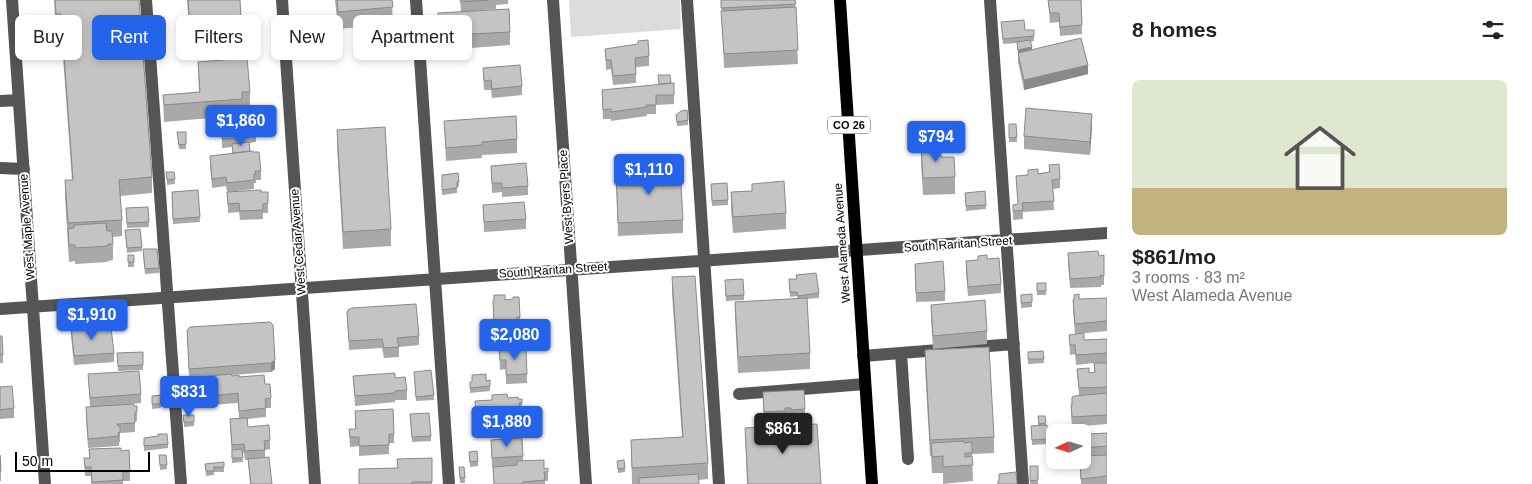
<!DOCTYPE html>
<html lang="en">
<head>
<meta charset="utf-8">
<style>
	:root { --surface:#fff; --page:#f6f6f6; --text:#222; --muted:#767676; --accent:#2563eb }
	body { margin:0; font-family:Helvetica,sans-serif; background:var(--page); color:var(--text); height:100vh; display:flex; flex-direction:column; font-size:19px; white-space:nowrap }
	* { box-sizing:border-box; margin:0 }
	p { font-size:16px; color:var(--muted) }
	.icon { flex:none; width:28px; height:28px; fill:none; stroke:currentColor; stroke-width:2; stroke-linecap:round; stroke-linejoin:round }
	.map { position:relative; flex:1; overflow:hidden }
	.side { display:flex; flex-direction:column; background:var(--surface); width:425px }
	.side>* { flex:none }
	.hud { position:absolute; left:15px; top:15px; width:475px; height:45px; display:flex; gap:10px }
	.needle { width:32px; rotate:266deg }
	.buttons { position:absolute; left:1046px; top:424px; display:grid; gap:10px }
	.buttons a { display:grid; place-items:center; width:45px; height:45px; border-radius:8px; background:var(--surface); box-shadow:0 2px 8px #0003; font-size:25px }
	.scale { position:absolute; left:15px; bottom:12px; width:135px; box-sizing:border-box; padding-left:5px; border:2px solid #000; border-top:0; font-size:14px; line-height:18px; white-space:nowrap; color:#000; -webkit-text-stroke:4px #fff; paint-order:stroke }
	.price { position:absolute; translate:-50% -42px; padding:0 11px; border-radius:5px; background:var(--accent); color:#fff; font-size:16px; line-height:32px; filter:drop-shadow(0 1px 2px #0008) }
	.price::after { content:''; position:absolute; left:50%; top:30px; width:15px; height:11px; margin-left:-8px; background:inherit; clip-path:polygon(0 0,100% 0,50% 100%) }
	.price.on { background:#222; color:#fff }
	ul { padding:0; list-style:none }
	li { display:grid; align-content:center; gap:10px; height:265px; padding:0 25px }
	li span { display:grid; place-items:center; height:155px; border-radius:8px; color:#555 }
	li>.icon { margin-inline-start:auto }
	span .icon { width:90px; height:90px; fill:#fffc; stroke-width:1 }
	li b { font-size:21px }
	h2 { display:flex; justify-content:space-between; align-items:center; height:60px; padding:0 25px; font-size:21px }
	.chip { padding:0 18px; border-radius:8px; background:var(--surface); box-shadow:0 2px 8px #0003; font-size:18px; line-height:45px }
	.chip.on { background:var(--accent); color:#fff }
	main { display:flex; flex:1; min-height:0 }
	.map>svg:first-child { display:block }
</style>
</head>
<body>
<main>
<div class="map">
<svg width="1107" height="484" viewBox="0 0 1107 484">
	<rect width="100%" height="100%" fill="#fff"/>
	<path fill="#dcdcdc" d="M569,0h111l1,29 -110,8z"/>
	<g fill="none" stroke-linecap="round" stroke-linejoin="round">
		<path stroke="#555" stroke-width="12" d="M12,0l33,484
			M146,0l35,484
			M282,0l33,484
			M416,0l33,484
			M553,0l33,484
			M687,0l32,484
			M990,0l33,484
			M0,101l19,-1
			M0,168l24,1
			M0,309l1107,-76
			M901,353l7,106
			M863,356l151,-12
			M739,394l126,-10"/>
		<path stroke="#000" stroke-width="12" d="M840,0l32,484"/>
	</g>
	<path fill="#a9a9a9" d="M54,0h85l13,177v16l-32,3 2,24v16l-9,1v23l-5,1v1l-33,2v-3l-6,1 -4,-65v-17h7l-11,-150 -5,1z
		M187,0h53l2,38v17l-51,3z
		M335,0h57l1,24 -55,5z
		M460,0h48v4l-12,1v4l-35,3z
		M721,0h74l3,64 -74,4z
		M1048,0h33l1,34 -22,2 -1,-14 -9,1z
		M438,13l72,19v13l-39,3v4l-32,2z
		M1001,22l24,8h9v11l-4,1 2,8 56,24 -64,16 -6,-28v-9l-1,-10 -14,1z
		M605,49l44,7v10l-13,1v16l-23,2 -2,-16 -5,1z
		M198,62l52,30v16l-8,1v7l-18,1 25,1 7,15v9l-6,1v8l11,20v9h-5v3h-2v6l-27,3 -1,-6 -14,2 -2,-23v-9l23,-3 -1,-6 -10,1v-31l-58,5 -1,-27 36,-3z
		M483,68l39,18v9l-30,3 -1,-8h-7z
		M674,83v21l-18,1v9h-9v2l-36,5v-2h-8l-1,-29z
		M676,115l12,5v5l-11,1z
		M444,121l73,18v14l-35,2v3l-36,3z
		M1009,124h7l1,18h-8z
		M1092,127l-2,28 -66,-6v-13z
		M337,130l54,99v17l-48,3 -6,-103z
		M177,132l9,12v5h-7z
		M921,146l20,11 14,20v17l-32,1 -2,-32z
		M1049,165l11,14v9l-7,1 1,21 -31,2v7l-10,1v-15l5,-1 -2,-28 33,-4z
		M491,166l37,20v9l-26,2v-5l-10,1z
		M616,171l67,49v13l-65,3z
		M166,172h8l1,12 -8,1z
		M458,173l1,14h-2v6l-15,2v-20z
		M752,184l34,29v16l-53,4 -2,-24v-17l21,-1z
		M711,189l17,11v5l-16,1z
		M198,190l2,32 -27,2 -1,-32z
		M227,192h41v21h-5v6l-23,1 -1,-8 -11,1z
		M965,193l21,12v4l-20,2z
		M483,205l43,14v10l-42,3z
		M148,207l1,20 -22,1 -1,-20z
		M125,230l17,17v4l-15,2z
		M1068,253l31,3 5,20v9h-3v2l-31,1 -2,-25z
		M143,254l16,14v5l-14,1z
		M128,255h6v12h-6z
		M987,259l14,25v9l-33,3 -2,-25v-10z
		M915,264l30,27v10l-29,1z
		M672,277l36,186v16l-10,1 1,4h-67l-1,-44 51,-3 -10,-143z
		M789,279l30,14v5l-12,1 3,54v16l-72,4 -3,-55v-16l63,-3 -1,-3 -7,1z
		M1037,283h9v12h-9z
		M725,285l19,10v5l-18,1z
		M1032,294v13l-11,1v-13z
		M1107,298v33l-32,3 -2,-25v-9z
		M493,300h12l15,17v9h-3v9h-23z
		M931,305l56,26v13l-54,5 -2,-31z
		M347,313l72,23v9l-20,2v10l-15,1 -2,-10 -33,2z
		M270,322l5,47 -4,3 -40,3 1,1 33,8 6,14v10h-5v9l-18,2v8l22,13v9l-5,1v8l7,26h-22l-2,-24h-3l-1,-7h-2l1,9 -11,1 -2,-44 9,-1 -1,-15 -27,2 -2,-28 -20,2 -2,-49z
		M71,326l21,4 22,23v9l-40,3 -3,-29z
		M1069,335l15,5 23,-1v85l-35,3 -1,-13 1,-17 7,-2 -2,-26 12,4h5v-10l-18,2 -1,-11 -5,1z
		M0,336l3,18v9h-3z
		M499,350l28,24v9l-21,1v-15l-6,1z
		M925,350l69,87v16l-22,1 1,27 -30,3v-11h-11l-1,-17h-1l-5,-89z
		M1043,351l1,12 -16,1v-12z
		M143,352v18l-25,1 -1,-18z
		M414,372l20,23v5l-18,1z
		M88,374l53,20v9l-45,4 41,-1v15h-2v11l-15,1v9h-1v4l-31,2 -2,-32v-9h4z
		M353,376l42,2 12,12v10h-12v2l-40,4z
		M490,380v11l-20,2v-11z
		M0,387l14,21v10l-14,1z
		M763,392l42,17v15l16,60h-74l-2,-56 19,-1z
		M161,395v13l-9,1v-13z
		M522,399v13h-3l1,12 -44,3 -1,-26z
		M355,411l39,23v9h-5v11l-30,2v-10l-9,1 -1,-18h6z
		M410,414l21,22v5l-19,1z
		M183,415h11v11l-10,1z
		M1038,416h7l1,9h1l1,19 -16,1 -1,-19 7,-1z
		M1082,432l6,2 19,-1v51h-26l-2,-24h3z
		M158,436l10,8v4l-24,3v-13z
		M491,440l32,16v5l21,8 4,-1v13h-3v3h-51l-1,-17h-1z
		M89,449l32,2 8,-1 1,31h-7v3h-32v-8h-6l-1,-18h5z
		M469,452l9,9v5l-8,1z
		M0,455l1,16v10h-1z
		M159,455h7l1,14 -7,1z
		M432,458v26h-73l38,-16z
		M617,461l8,7v4l-7,1z
		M224,462v10h-10v3l-8,1 -1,-12z
		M1030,466h8v18h-8z
		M459,467h5l1,16h-5z"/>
	<path fill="#898989" d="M1032,47v5l-14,3v-5z
		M1088,65v9l-64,16v-10z
		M1092,114v13l-2,28v-13z
		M275,360v9l-4,3v-9z
		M200,385v5l-18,4v-5z"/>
	<path fill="#c4c4c4" stroke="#898989" d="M55,0h84l13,177 -33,3 3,40 -54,3 -3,-43h8l-12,-166h-5z
		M188,0h52l2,38 -51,4z
		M337,0h55l1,7 -55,5z
		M460,0h28l-27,2z
		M721,0h74l1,4 -75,4z
		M1048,0h33l1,25 -22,2 -1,-14h-9z
		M796,7l2,43 -74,4 -3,-43z
		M509,9l1,23 -39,2v5l-32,2 -1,-28z
		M1024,20l1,10h9v6l-31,3 -2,-17z
		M1081,38l7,27 -64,15 -6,-27z
		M648,40l1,16 -14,2 1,16 -23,2 -2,-16h-5l-1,-11 33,-5v-3z
		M1030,40l2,7 -14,3 -1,-8z
		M247,58l3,34h-8v7l-78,6 -1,-10 37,-3 -2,-30z
		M520,65l2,21 -30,3 -1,-9 -7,1 -1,-13z
		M658,75h12l1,8 -12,1z
		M674,83v12h-18v10h-10l1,2 -36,5v-3l-8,1 -1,-20z
		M1026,108l66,6 -2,28 -66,-6z
		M687,110l1,10 -11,2 -1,-7 5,-4z
		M249,116v2l6,-1 1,16h-6v4l-28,2v-22z
		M516,116l1,23 -35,3v3l-36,3 -2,-27z
		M1009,124h7l1,13 -8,1z
		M385,127l6,102 -48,3 -6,-102z
		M177,132h9v12l-7,1z
		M249,142l1,9 -17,2 -1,-9z
		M940,145l1,12h13l1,20 -32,1 -2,-32z
		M253,151v1h6l2,19h-6l1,3h-2v6l-27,3 -1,-6 -14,2 -2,-23z
		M526,163l2,23 -26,2v-5h-10l-1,-17z
		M1059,164l1,15 -8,1 2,21 -32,2 1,7 -10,1v-6l5,-1 -2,-28 12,-1v-5l10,-1v5l12,-2 -1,-7z
		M680,168l3,52 -65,3 -2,-52z
		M166,172h8l1,7 -8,1z
		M458,173l1,9h-2v6l-15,2v-15z
		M784,181l2,32 -53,4 -2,-25 21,-1v-7z
		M727,183l1,17 -16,1 -1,-17z
		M198,190l2,27 -27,2 -1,-27z
		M261,190v2h7v11l-5,1v6l-23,1 -1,-8 -11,1 -1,-12z
		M985,191l1,14 -20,1 -1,-13z
		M524,202l2,17 -42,3 -1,-17z
		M148,207l1,15 -22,1 -1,-15z
		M106,223l1,8h5l1,13h-5v2l-33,2v-3h-6l-1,-16 6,-1v-3z
		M140,229l2,18 -15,1 -2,-18z
		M143,249h14l2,19 -14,1z
		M1098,251l1,5 5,-1v21l-4,-1 1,2 -31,2 -2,-26z
		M128,255h6v7h-6z
		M987,255v4l12,-1 2,26 -33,3 -2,-26 12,-1v-4z
		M943,261l2,30 -29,2 -1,-29z
		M816,273l3,20 -21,3 -1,-4h-7l-1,-13h8l-1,-4z
		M695,276l13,187 -76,5 -1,-28 52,-3 -11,-160z
		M743,279l1,16 -18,1 -1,-16z
		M1037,283h9v8h-9z
		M1032,294v8l-11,1v-8z
		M1079,294v5l28,-1v23l-32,3 -2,-24h1v-5z
		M494,295h11v5l8,-1v-2h6l1,20h-3v8l-23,1 -1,-26h1z
		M807,298l3,55 -72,4 -3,-55z
		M985,300l2,31 -54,5 -2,-31z
		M416,304l3,32 -22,2 2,9 -15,1 -2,-9 -33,2 -2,-28 1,-3 4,-2z
		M270,322l3,3 2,35 -4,3 -82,6 -2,-39 3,-3z
		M91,324l1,6 19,-2 3,25 -40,3 -3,-30z
		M1084,333v7l23,-1v14l-31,2 -1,-10h-5l-1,-10z
		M0,336h2l1,18h-3z
		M989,347l5,90 -64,3 -5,-90z
		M526,349l1,25 -21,1v-15h-6l-1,-10z
		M1043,351l1,8h-16v-7z
		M143,352v13l-25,1 -1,-13z
		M1094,363h13v24l-28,1 -2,-19 12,-1v5l6,-1z
		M431,370l3,25 -18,2 -2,-25z
		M139,371l2,23 -51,4 -2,-24z
		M395,373v5l10,-1 2,13 -12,1v2l-40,3 -2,-20z
		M231,374l1,2 7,-1v2l25,-2 1,9h5l1,14 -6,1 1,9 -27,3 -1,-18 -27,3 -2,-20z
		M486,374v7l4,-1v6l-20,2v-6h2v-7z
		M199,381l1,4 -18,4 -1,-7z
		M12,386l2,22 -14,2v-23z
		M804,390l1,19 -14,1v-2h-6v3l-21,1 -1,-20z
		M1107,393v22l-35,2 -1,-12h1v-8l3,-1z
		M507,394l1,4 10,-1v2h4v4h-3l1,12 -44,3 -1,-17 17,-1v-5z
		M161,395v9h-9v-8z
		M134,404v2h3v6h-2v11l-18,1 1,2h2v6l-2,1 1,3 -31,3 -2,-32z
		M393,409l1,25h-5v11l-30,1v-9h-9l-1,-8h7l-1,-18z
		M429,413l2,23 -19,1 -2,-23z
		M183,415h11v7h-10z
		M1038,416h7l1,7 -7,1z
		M247,418l1,9 21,-2 1,15 -6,1 1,9 -20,1 -1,-7 -12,1 -2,-26z
		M817,424l4,60h-73l-3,-56z
		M1047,425l1,14 -16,1 -1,-14z
		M1087,429l1,5 19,-1v13l-25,2v-16h-10l-1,-2z
		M158,434h9l1,10 -24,2v-8l14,-2z
		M522,438l1,18 -31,2 -1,-18z
		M964,441v2l8,-1v11h-7v4l7,-1 1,9 -30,2v-11l-11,1 -1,-14z
		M121,448v3l8,-1 1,22h-7v8l-31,2 -1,-15h-6l-1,-9h6l-1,-9z
		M242,449l1,9h-11v-8z
		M477,451l1,10 -8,1 -1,-10z
		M0,455l1,16 -1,1z
		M159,455h7l1,10h-7z
		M1107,455v21l-26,3 -1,-19h2v-4z
		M269,457l3,27h-21l-3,-25z
		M432,458v24h-20v2h-53v-15l39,-1 -1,-9z
		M544,460v9l4,-1v4h-4l1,8 -22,2v2h-29l-1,-17 24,-2v-4z
		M624,460l1,8 -7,1 -1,-8z
		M224,462v5h-10v4h-8l-1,-7z
		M1030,466h8v14l-8,1z
		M459,467h5l1,11h-5z
		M1016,472l1,12h-19v-3h1v-7z
		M698,474l1,10h-60v-6z"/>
	<g text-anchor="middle" stroke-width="4" stroke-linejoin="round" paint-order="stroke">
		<rect fill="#fff" stroke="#4c4c4c" stroke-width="1" x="828" y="116.5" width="42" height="17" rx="4"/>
		<g font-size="11" font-weight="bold" fill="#000">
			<text x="849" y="129">CO 26</text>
		</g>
		<g font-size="12" fill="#000" stroke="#fff">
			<text transform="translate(566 197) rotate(-94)" y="4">West Byers Place</text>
			<text transform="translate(27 227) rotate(-94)" y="4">West Maple Avenue</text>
			<text transform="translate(298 242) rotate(-94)" y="4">West Cedar Avenue</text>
			<text transform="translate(842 243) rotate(-94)" y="4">West Alameda Avenue</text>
			<text transform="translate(958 244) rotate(-4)" y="4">South Raritan Street</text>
			<text transform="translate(553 270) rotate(-4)" y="4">South Raritan Street</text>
		</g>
	</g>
</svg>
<div class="buttons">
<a><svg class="needle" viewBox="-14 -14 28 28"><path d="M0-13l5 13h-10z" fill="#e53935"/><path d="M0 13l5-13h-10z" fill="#767676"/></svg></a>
</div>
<div class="scale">50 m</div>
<b class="price" style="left:241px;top:147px">$1,860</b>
<b class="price" style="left:936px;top:163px">$794</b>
<b class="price" style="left:649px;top:196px">$1,110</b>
<b class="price" style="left:92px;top:341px">$1,910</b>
<b class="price" style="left:515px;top:361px">$2,080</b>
<b class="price" style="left:189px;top:418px">$831</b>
<b class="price" style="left:507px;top:448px">$1,880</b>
<b class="price on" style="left:783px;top:455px">$861</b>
<div class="hud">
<a class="chip">Buy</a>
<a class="chip on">Rent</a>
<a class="chip">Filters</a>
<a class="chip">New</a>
<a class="chip">Apartment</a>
</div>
</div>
<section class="side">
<h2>8 homes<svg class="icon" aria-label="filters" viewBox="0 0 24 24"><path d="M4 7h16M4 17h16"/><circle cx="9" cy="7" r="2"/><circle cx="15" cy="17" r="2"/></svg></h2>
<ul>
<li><span style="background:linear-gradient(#dfe7d0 70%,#c2b280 0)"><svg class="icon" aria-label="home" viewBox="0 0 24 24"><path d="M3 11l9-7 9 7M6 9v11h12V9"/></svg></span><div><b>$861/mo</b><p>3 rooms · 83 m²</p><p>West Alameda Avenue</p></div></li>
</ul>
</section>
</main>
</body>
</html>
